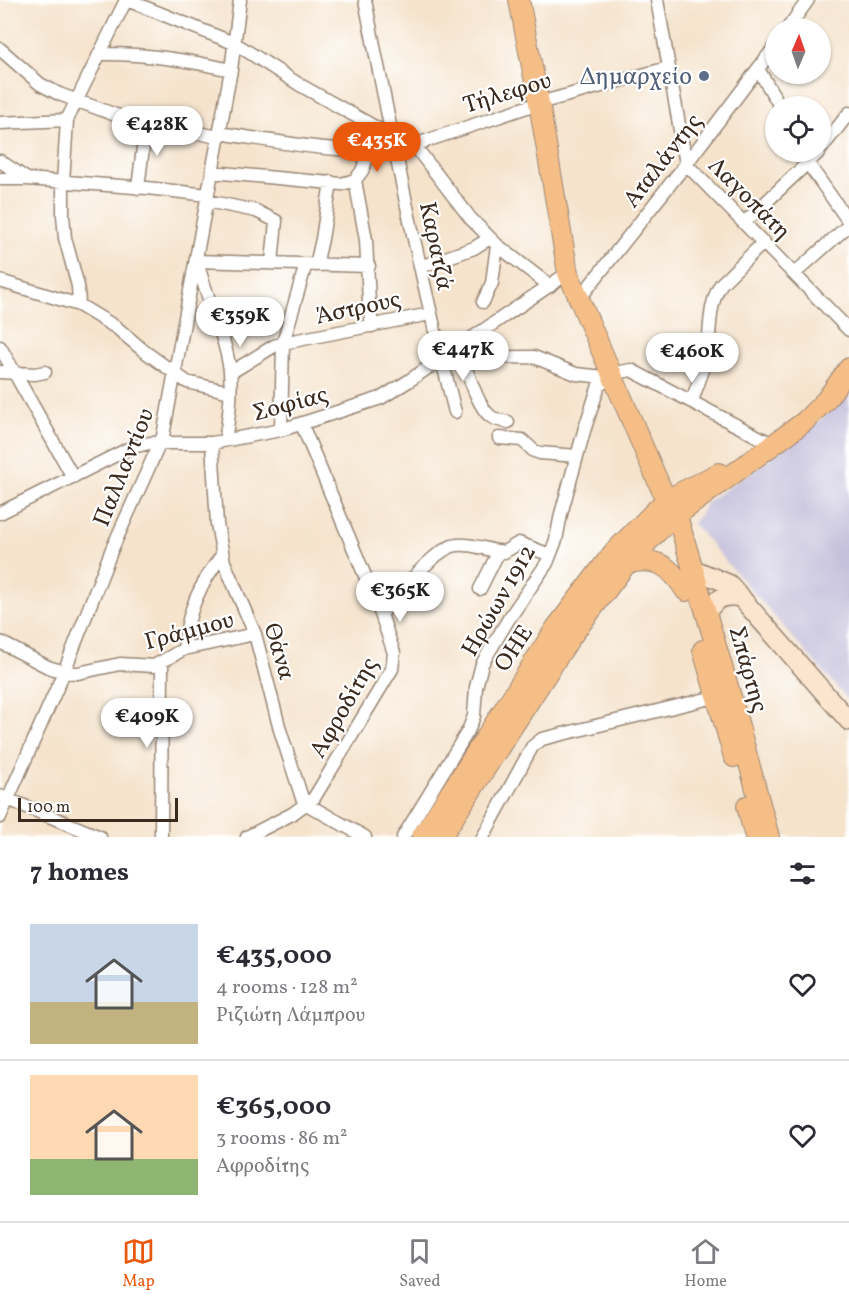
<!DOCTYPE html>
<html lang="en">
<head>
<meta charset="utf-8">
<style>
	:root { --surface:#fff; --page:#f2f2f3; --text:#2b2b33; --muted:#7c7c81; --line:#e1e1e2; --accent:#ea580c }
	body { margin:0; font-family:Vollkorn,serif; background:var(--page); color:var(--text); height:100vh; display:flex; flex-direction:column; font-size:22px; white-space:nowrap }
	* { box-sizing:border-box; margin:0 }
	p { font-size:20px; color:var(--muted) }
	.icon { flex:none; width:33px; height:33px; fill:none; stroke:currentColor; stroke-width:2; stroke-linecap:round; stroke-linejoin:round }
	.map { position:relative; height:837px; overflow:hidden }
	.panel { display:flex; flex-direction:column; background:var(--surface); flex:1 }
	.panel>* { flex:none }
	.needle { width:39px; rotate:2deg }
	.fabs { position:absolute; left:765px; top:18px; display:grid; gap:12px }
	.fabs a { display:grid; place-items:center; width:66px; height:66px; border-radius:50%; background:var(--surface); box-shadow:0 2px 4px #0004; font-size:30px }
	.scale { position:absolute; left:18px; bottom:15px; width:160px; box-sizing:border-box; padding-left:6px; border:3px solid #3b2a1e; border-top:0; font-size:16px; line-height:21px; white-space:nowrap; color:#3b2a1e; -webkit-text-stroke:4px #fff; paint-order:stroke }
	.price { position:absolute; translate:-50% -51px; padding:0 14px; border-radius:21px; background:#fff; color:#222; font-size:20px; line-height:39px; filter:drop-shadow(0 2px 3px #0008) }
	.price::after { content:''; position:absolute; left:50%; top:36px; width:18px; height:14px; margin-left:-9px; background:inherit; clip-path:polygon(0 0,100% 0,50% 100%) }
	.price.selected { background:var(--accent); color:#fff }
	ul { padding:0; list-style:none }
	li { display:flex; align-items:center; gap:18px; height:150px; padding:0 30px }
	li+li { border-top:2px solid var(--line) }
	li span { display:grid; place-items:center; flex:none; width:168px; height:120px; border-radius:0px; color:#555 }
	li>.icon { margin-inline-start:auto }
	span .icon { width:72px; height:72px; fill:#fffc; stroke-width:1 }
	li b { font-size:26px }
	h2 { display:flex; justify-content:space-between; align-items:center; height:72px; padding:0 30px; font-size:26px }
	.tab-bar { display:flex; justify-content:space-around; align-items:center; height:84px; border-top:2px solid var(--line); background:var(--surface); font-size:16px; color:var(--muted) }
	.tab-bar a { display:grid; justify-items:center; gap:3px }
	.tab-bar .selected { color:var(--accent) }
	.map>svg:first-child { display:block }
</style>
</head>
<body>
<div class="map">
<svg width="849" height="837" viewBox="0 0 849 837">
	<rect width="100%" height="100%" fill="#fff"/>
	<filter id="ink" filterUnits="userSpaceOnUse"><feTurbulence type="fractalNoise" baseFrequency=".0167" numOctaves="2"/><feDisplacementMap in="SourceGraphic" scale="12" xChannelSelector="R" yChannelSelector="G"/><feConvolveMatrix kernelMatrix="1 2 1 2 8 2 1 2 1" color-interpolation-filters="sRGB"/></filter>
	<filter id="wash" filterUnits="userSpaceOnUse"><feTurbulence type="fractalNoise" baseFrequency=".008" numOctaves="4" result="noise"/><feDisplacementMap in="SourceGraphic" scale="24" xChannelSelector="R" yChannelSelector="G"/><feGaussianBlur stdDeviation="1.35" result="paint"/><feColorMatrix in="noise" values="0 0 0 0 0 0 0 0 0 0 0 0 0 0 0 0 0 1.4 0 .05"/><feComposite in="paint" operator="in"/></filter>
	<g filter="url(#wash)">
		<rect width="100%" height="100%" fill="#f5e3cc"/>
		<path fill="#c5c0db" d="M849,385v316l-156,-177 14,-22 73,-51 45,-35z"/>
	</g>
	<g filter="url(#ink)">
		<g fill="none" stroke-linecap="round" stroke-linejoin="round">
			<g stroke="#988675" stroke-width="15">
				<path id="minor" d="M127,0l109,44 64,41 91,51
					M365,0c27,138 55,276 90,412
					M657,0l29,164 163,166
					M788,28l20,-28
					M0,49l40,35 19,10 65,24 94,19
					M99,54c45,-1 89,6 132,16
					M758,69l22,37
					M0,123l67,-3
					M219,133c59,8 138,26 195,12l125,-42 129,-35
					M414,145l57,74 26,26 53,41
					M370,150l-8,21 -7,9 11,60 3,63 3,23
					M820,150l29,-37
					M800,152l49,70
					M0,161l27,18 120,9 61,7
					M212,172l130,12 13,-4
					M0,179h27
					M138,188l8,-65
					M207,201l49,10 20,10 -4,42
					M744,223l75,-71
					M316,265l6,-26 9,-57
					M420,267l54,-19 16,-10
					M795,273l54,-48
					M0,281l79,24 38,23 27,23 43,31 43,10
					M579,299l107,-135 90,-119
					M483,302l9,-19 5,-38
					M79,305l-1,-19 -13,-48 -2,-23v-33l4,-62 59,-120
					M0,347l73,130
					M441,358l93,-1 42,17 37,4
					M462,359c7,15 15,46 28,57 5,4 11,5 18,6
					M0,372l35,2 10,-2
					M230,373l44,-27 9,-3 147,-29
					M692,401c5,-16 13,-32 15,-49 4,-23 1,-47 14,-68l43,-42
					M281,430l2,-87 23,-79
					M499,438l23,2 12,11 6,2 37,3
					M225,440c4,-22 7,-46 5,-69 -5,-38 -24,-73 -33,-110l172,5
					M212,443l5,81 7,38 31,72 25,96 22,68 8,8 55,31
					M0,513l132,-66 18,-4h62l69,-13 100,-32 26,-16 161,-109
					M480,589l19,-38
					M381,614c16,-17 54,-67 76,-69 16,-2 31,6 47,7l15,-9 31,12
					M0,642l48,25 16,5 14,1 42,-9 34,2 30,-17 71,-15
					M184,649c4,-40 15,-63 38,-94
					M0,796l100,41
					M0,817l64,-145 48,-123 51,-113 68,-366 9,-70
					M161,837l1,-175
					M247,837l45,-23 22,-16 78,-129 2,-16 -13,-39 -79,-189
					M403,837l65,-106 6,-15 2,-29 6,-23 26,-44 39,-57 9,-23 5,-26 23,-83 15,-46 22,-13 10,-2 141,74
					M483,837l49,-90 10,-8 181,-44"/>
			</g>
			<g stroke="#988675" stroke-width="21">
				<path id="secondary" d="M693,569l36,15 120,137
					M706,613c11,-15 15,-18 35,-16"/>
			</g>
			<g stroke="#988675" stroke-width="22">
				<path id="primary" d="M519,0l20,103 29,170 98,227 11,16 53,177 39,144
					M627,563c31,-6 42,2 59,28
					M703,650l31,107
					M747,806l8,31
					M422,837l134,-209 57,-75 53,-53 53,-27
					M441,837l129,-199 57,-75 39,-40 138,-101 22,-22 23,-32"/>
			</g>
			<use href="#minor" stroke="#fff" stroke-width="12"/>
			<use href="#secondary" stroke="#fbe5cf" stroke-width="18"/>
			<use href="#primary" stroke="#f6be87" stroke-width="20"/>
		</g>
	</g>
	<circle fill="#5c6f8a" stroke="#fff" stroke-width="2" cx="704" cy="76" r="6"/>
	<g text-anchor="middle" stroke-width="4.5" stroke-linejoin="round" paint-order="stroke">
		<g font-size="24" fill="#4e5e75" stroke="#fff" text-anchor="end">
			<text x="692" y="84">Δημαρχείο</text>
		</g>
		<g font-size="24" fill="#3b2a1e" stroke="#fff">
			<text transform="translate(507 92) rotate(-17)" y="8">Τήλεφου</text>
			<text transform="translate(662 160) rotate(-52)" y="8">Αταλάντης</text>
			<text transform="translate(750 198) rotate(45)" y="8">Λαγοπάτη</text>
			<text transform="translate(437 246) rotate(78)" y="8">Καρατζά</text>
			<text transform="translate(358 307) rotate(-12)" y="8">Άστρους</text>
			<text transform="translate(290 403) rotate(-15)" y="8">Σοφίας</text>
			<text transform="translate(123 467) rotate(-68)" y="8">Παλλαντίου</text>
			<text transform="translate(498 600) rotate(-60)" y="8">Ηρώων 1912</text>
			<text transform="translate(189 630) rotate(-15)" y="8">Γράμμου</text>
			<text transform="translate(513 648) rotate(-57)" y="8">ΟΗΕ</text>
			<text transform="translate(280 651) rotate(73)" y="8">Θάνα</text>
			<text transform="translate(749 669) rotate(74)" y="8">Σπάρτης</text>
			<text transform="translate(343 707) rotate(-60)" y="8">Αφροδίτης</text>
		</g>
	</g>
</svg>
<div class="fabs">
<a><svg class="needle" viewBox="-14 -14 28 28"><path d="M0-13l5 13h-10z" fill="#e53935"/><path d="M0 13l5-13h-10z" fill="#7c7c81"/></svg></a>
<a><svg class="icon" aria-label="locate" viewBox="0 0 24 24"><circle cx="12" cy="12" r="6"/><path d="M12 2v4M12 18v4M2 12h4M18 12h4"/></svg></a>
</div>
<div class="scale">100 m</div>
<b class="price" style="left:157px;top:157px">€428K</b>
<b class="price selected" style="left:377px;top:173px">€435K</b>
<b class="price" style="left:240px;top:348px">€359K</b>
<b class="price" style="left:463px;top:382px">€447K</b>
<b class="price" style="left:692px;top:384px">€460K</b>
<b class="price" style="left:400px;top:623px">€365K</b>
<b class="price" style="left:147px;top:749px">€409K</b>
</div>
<section class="panel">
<h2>7 homes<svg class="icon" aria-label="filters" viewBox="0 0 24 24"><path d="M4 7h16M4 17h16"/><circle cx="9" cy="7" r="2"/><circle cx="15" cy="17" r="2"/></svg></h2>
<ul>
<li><span style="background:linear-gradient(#c9d6e8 65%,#c2b280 0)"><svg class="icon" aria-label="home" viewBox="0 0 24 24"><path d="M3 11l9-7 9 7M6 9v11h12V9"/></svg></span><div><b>€435,000</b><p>4 rooms · 128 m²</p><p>Ριζιώτη Λάμπρου</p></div><svg class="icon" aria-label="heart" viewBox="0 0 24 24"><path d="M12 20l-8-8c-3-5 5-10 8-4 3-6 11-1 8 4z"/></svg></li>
<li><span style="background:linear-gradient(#ffd9b3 70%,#8fb573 0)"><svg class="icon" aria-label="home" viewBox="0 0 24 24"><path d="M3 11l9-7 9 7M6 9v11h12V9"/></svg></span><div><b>€365,000</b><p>3 rooms · 86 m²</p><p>Αφροδίτης</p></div><svg class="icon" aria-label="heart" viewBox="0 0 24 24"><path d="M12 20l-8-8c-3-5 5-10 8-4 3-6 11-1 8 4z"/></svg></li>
</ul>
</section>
<nav class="tab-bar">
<a class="selected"><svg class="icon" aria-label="map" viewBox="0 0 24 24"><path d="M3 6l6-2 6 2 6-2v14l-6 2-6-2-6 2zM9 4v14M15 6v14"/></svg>Map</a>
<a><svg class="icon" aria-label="saved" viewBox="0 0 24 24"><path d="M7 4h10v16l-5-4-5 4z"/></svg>Saved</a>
<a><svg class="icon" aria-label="home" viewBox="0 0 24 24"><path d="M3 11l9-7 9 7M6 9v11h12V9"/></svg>Home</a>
</nav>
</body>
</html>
